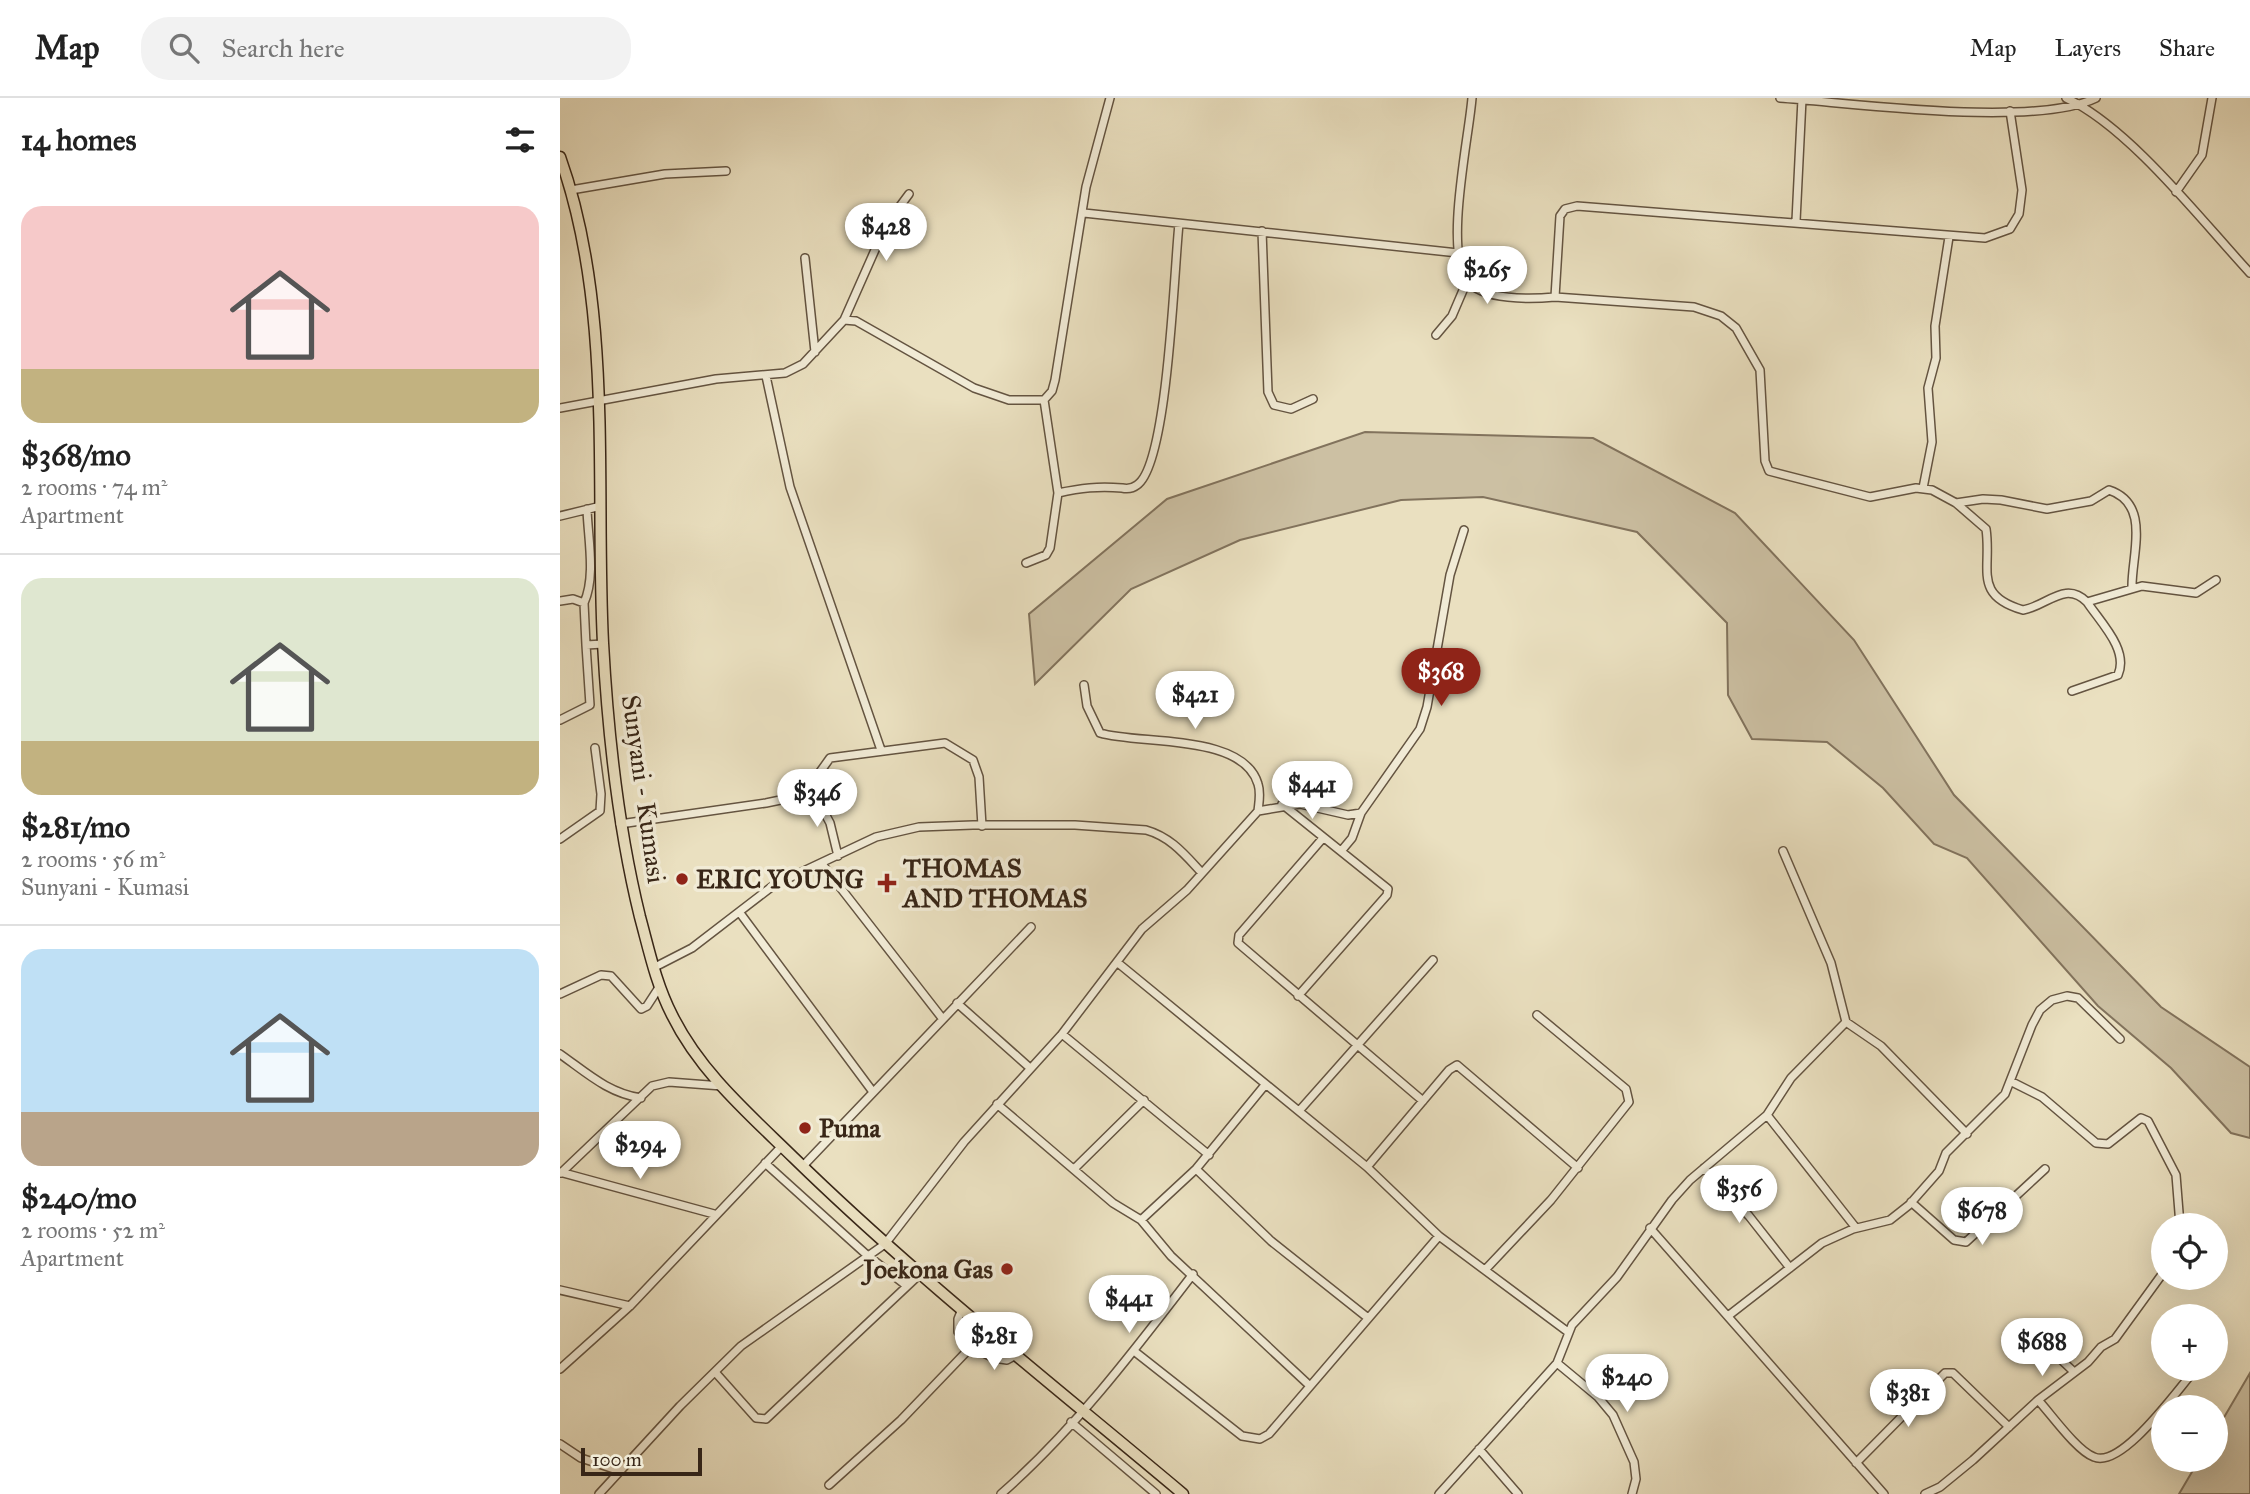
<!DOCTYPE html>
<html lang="en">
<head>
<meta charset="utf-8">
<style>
	:root { --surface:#fff; --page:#f2f2f2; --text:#222; --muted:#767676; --line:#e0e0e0; --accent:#8f2418 }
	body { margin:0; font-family:"IM FELL Great Primer",serif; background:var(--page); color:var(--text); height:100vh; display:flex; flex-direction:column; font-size:26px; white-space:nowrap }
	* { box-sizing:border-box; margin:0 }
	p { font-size:23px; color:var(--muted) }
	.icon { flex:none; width:38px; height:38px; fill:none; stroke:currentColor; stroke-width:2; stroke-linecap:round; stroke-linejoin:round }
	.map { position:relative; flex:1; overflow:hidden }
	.drawer { display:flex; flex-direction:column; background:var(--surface); width:560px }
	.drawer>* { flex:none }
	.buttons { position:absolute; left:1591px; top:1115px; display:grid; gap:14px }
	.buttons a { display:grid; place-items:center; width:77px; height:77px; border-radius:50%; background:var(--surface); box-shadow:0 7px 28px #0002; font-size:35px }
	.scale { position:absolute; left:21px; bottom:18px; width:121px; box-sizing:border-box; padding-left:7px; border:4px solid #382617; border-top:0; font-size:19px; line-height:24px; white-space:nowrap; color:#382617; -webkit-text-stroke:5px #f1ebd6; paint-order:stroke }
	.price { position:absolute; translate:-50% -60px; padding:0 16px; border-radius:24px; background:#fff; color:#222; font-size:23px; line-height:46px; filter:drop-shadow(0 2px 4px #0008) }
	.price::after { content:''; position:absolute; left:50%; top:42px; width:21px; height:16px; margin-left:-10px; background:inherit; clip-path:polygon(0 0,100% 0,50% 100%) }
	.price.on { background:var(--accent); color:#fff }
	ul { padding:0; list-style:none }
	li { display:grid; align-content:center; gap:14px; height:371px; padding:0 21px }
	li+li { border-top:2px solid var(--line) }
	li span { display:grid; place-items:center; height:217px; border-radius:21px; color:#555 }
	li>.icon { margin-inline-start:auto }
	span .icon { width:126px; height:126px; fill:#fffc; stroke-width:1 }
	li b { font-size:30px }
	h2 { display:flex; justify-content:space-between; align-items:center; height:84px; padding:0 21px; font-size:30px }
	header { display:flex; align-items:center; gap:42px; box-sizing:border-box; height:98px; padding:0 35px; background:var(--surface); border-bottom:2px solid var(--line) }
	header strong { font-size:33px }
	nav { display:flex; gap:38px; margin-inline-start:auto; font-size:24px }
	.search { width:490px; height:63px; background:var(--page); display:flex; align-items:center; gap:18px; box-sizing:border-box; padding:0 24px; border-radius:28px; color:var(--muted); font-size:26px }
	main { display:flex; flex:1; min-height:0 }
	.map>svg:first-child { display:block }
</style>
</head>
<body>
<header>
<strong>Map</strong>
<div class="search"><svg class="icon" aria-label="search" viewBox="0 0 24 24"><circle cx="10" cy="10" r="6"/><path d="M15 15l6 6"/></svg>Search here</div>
<nav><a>Map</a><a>Layers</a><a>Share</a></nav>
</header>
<main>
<section class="drawer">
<h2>14 homes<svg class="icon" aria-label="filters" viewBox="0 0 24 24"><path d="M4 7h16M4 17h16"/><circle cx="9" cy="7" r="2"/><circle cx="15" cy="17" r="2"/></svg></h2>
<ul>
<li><span style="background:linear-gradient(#f6c9c9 75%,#c2b280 0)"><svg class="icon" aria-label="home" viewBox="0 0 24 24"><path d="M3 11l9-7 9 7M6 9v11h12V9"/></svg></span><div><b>$368/mo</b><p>2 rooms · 74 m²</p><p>Apartment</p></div></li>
<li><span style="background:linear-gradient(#dfe7d0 75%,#c2b280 0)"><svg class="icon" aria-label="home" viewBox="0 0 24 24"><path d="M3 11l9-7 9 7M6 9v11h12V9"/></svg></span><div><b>$281/mo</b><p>2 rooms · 56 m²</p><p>Sunyani - Kumasi</p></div></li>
<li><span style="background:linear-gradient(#bfe0f5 75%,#b9a48a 0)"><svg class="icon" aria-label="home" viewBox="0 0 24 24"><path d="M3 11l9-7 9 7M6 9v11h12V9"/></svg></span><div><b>$240/mo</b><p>2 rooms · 52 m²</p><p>Apartment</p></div></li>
</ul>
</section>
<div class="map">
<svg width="1690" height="1396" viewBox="0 0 1690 1396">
	<rect width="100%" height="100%" fill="#eae0c0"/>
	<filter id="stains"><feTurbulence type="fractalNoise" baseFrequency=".00286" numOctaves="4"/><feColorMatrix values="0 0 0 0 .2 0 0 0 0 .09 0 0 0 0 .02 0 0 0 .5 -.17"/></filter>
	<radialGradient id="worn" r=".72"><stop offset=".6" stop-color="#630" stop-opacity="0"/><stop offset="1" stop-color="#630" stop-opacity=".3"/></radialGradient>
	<path fill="#ccc0a3" stroke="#82735d" stroke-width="2" d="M805,334l228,6 142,75 119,127 100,155 207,212 89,60v71l-19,-5 -60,-65 -73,-62 -131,-148 -33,-14 -51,-56 -56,-46 -75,-3 -24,-44 -1,-72 -90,-91 -154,-35 -82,3 -161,40 -109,49 -96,95 -6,-70 138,-115z
		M1690,1275v121h-71l20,-34h17v-29z"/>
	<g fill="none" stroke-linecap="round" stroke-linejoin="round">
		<g stroke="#645441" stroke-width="10">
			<path id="minor" d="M912,0c-3,39 -28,152 -5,182 15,21 65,19 88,17
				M1220,0c74,5 253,30 316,0
				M1506,0c63,29 135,122 184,175
				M1450,13l12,79 -3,24 -9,15 -25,9 -408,-32 -12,3 -5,7 -5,81 139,10 27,9 15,12 24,42 5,91 4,10 101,26 46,-9 16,2 24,13 30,26c6,40 -14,66 37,81 24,-4 42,-30 64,-8 14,21 42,48 31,73l-46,16
				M11,92l94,-16 61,-3
				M1616,94l26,-37 10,-57
				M524,115l374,40
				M1236,123l6,-122
				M702,133l6,161 6,13 17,4 22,-10
				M245,160l10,94
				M284,222l12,1 118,67 35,12h35l14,93 -8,55 -4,7 -20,8
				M876,237l16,-19 15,-35
				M206,278l24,111 91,263
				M484,302l8,-9 3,-11 31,-193 24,-89
				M0,310l156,-29 69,-6 18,-9 41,-44 42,-95 23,-31
				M1363,390l9,-46 -4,-54 8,-30 -1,-32 14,-89
				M498,395c23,-5 40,-7 64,-5 5,1 10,1 15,-3 31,-20 37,-216 42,-261
				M1396,405l27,-4 18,1 46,9 44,-8 18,-11c42,14 23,63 23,96
				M0,418l41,-10
				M0,503l13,-2 11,4 2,42
				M1527,504l55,-16 54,7 20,-13
				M24,505c12,-27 4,-64 3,-94
				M524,587l3,21 13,27c40,12 143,0 158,51 3,9 1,18 0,27
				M0,622l30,-15 -4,-60 17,-1
				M254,695l6,-21 10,-14 115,-15 28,17 6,17 3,49
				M254,695l16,30 8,33
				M722,706l106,85 -1,6 -89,101
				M60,726l146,-21 48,-10
				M763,740l-84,97 -1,8 185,158
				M0,741l40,-28 1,-17 -6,-46
				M782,752l10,-12 9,-25 59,-84 7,-22 23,-132 14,-45
				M1223,753l48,112 15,59
				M262,766l120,154
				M180,815l133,179
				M558,865l249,204 72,69 129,96
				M93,870l39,-20 82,-63 102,-48 43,-10 54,-2h102l71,5c25,7 39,25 56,43
				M0,896l41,-19 10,1 30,33 6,-3 13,-20
				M397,905l73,65
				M502,936l147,121
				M0,956c27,19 48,39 81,44
				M1452,984l30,15 54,46 12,1 33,-26 7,3 28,54 4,50
				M437,1006l116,99 28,17 30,36 138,129
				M739,1013l134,-151
				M1207,1017l89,113
				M205,1065l103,93 39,30
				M243,1068l228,-239
				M807,1069l82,-97 8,-5 121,103
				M1144,1070l45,48 41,52
				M514,1071l70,-69
				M636,1071l75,72 97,77
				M0,1074l154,42
				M1,1075l91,-87 17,-4 53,4
				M1351,1104l43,38 12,2 79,-73
				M581,1122l55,-51 69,-84
				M1090,1130l234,266
				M925,1172l66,-70 78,-98 -3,-13 -89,-74
				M0,1192l70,16
				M1168,1218l94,-73 31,-14 37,-9 19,-15 30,-34 7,-18 59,-59 27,-69 8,-15 12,-10 15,-4 11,2 42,41
				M1471,1233l42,40
				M411,1249l23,11 13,2 9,-5
				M574,1253l108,85 18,3 9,-5 170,-198
				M997,1265l41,34 15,18 21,47 2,17 -4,15
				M0,1271l70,-63 152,-160
				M155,1274l41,46 10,1 154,-145
				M1478,1302c13,14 39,51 56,57 28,12 83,-67 101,-87
				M511,1324l85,72
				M0,1346l21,14 39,13
				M919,1351l39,45
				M1296,1365l89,-90h8l56,54
				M269,1387l72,-65 70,-73 -13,-15v-13l4,-10
				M39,1396l81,-88 61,-60 144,-102 79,-102 98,-108 80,-105 45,-39 71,-79 42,-7 48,11 13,-2
				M441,1396c73,-64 133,-143 192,-220
				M879,1396l118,-131 15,-38 45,-48 55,-77 18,-20 77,-65 24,-37 55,-56 35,24 86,88
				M1365,1396l15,-7 33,-27 65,-60 50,-38 13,-15 14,-8 48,-66"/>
		</g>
		<g stroke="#382617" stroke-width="13">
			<path id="primary" d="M0,59c54,151 35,329 43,486 5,92 15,185 37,274 9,33 16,67 32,98 28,57 77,99 122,143 123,120 258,226 389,336"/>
		</g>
		<use href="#minor" stroke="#f1ebd6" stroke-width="7"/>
		<use href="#primary" stroke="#eae0c0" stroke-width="10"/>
	</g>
	<g fill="#8f2418" stroke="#f1ebd6" stroke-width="2.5">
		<circle cx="122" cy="781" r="7"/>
		<path d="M323.5 774.5h7v7h7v7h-7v7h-7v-7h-7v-7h7z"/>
		<circle cx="245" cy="1030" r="7"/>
		<circle cx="447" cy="1171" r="7"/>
	</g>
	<g text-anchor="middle" stroke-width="7" stroke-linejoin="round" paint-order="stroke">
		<g font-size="26" fill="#382617" stroke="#f1ebd6">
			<text transform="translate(84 691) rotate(82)" y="9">Sunyani - Kumasi</text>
		</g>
		<g font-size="26" font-weight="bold" fill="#382617" stroke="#f1ebd6" text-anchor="start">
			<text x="343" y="779">THOMAS<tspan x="343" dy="30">AND THOMAS</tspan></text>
			<text x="136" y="790">ERIC YOUNG</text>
			<text x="259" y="1039">Puma</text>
			<text x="433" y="1180" text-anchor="end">Joekona Gas</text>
		</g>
	</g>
	<rect width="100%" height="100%" filter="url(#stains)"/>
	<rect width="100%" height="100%" fill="url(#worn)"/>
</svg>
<div class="buttons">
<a><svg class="icon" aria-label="locate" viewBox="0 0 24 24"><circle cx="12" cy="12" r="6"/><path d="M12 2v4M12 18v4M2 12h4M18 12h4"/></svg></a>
<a>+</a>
<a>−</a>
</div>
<div class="scale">100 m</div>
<b class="price" style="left:326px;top:165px">$428</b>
<b class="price" style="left:927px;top:208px">$265</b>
<b class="price on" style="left:881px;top:610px">$368</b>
<b class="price" style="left:635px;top:633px">$421</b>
<b class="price" style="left:752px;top:723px">$441</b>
<b class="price" style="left:257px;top:731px">$346</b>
<b class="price" style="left:80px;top:1083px">$294</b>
<b class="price" style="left:1179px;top:1127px">$356</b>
<b class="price" style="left:1422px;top:1149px">$678</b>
<b class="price" style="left:569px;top:1237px">$441</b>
<b class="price" style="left:434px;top:1274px">$281</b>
<b class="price" style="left:1482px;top:1280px">$688</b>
<b class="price" style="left:1067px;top:1316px">$240</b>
<b class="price" style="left:1348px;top:1331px">$381</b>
</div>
</main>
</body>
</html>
